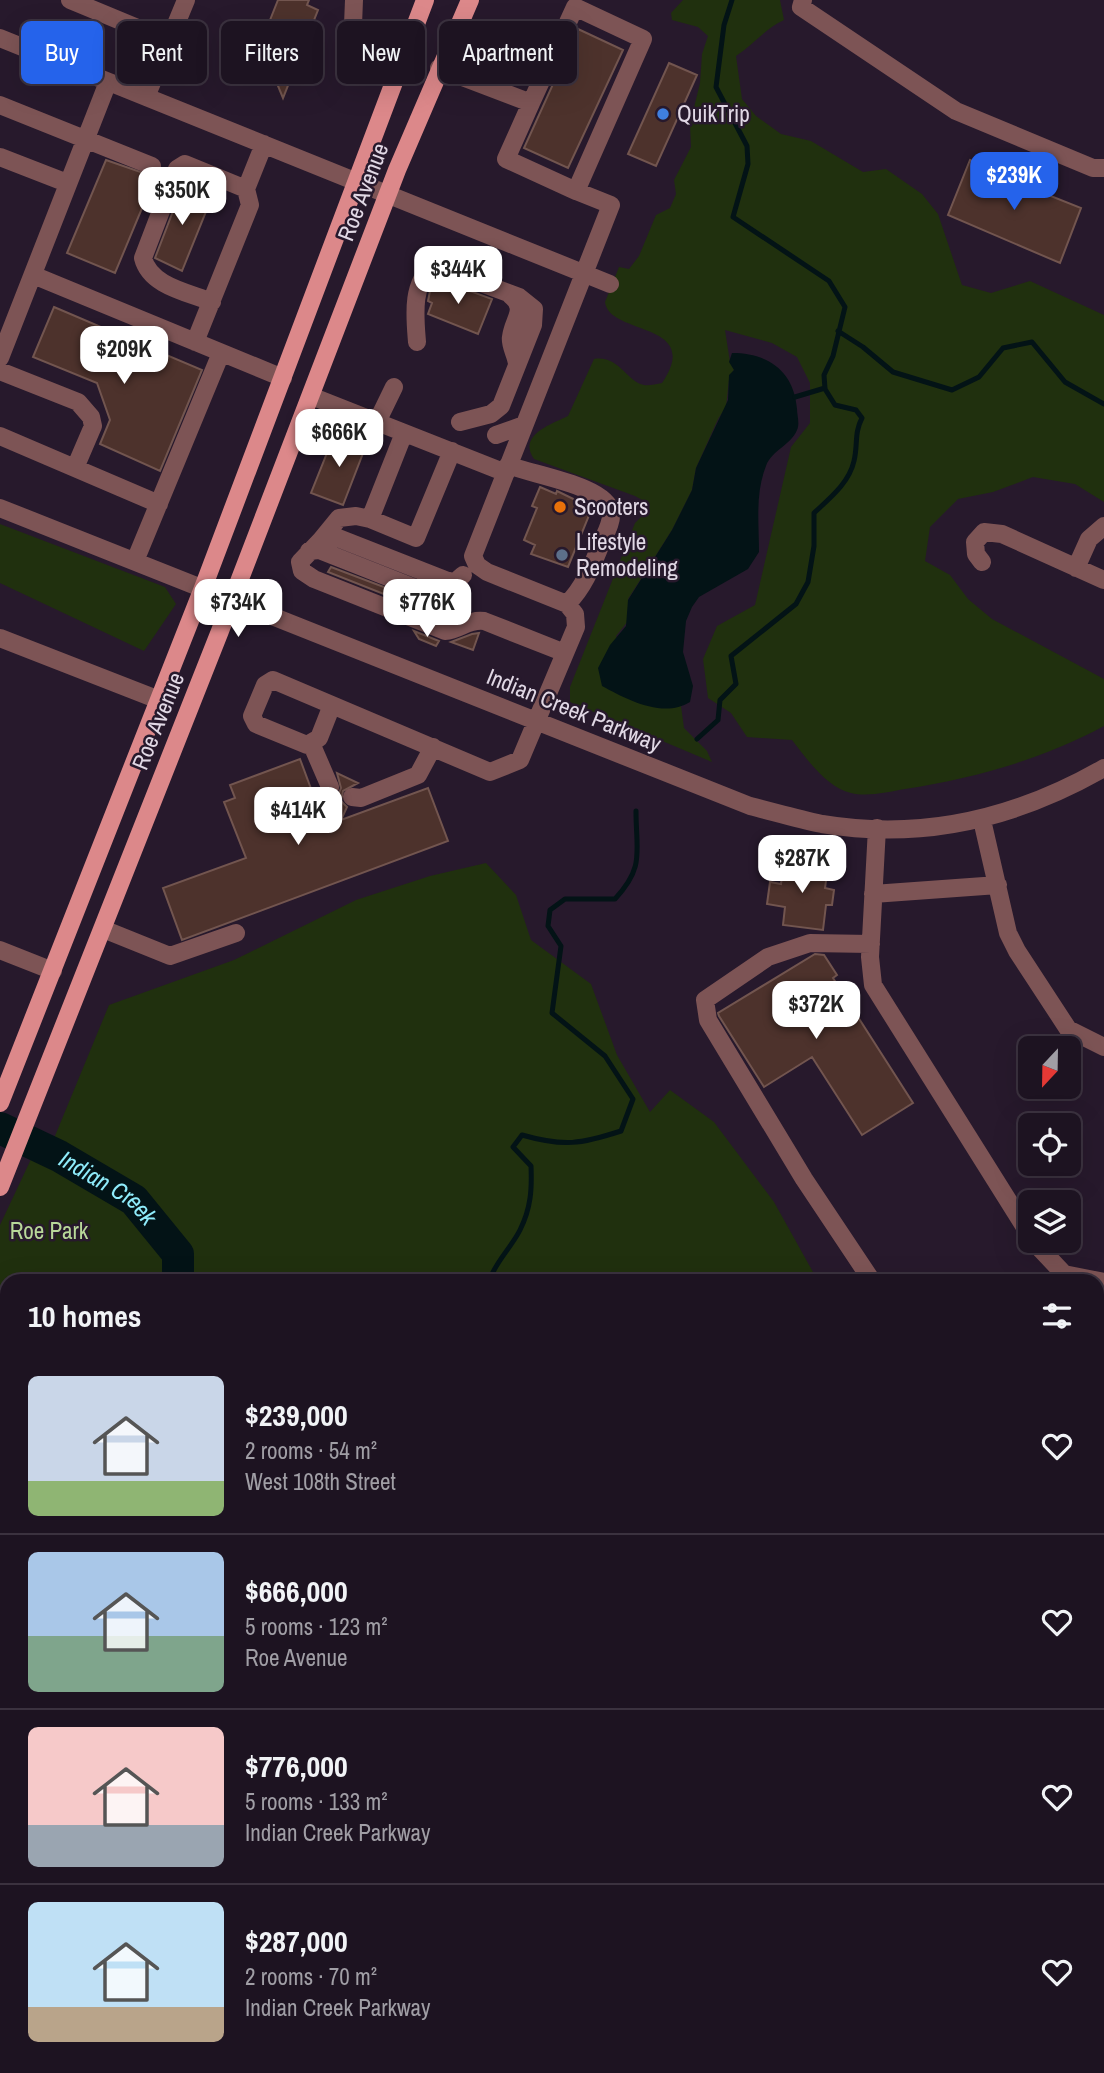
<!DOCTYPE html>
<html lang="en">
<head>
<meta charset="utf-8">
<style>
	:root { --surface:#1d1321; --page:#2a202e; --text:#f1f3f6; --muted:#a09ea5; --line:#3b323f; --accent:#2563eb }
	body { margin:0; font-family:"Archivo Narrow",sans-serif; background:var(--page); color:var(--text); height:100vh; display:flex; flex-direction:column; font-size:26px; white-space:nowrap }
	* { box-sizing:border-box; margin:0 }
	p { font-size:23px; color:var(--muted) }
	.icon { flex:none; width:38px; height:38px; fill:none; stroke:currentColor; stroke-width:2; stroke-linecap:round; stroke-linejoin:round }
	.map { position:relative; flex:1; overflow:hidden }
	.drawer { position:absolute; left:0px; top:1274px; width:1104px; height:800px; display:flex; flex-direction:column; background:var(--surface); border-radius:21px 21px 0 0; box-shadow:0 7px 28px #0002,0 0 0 2px var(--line) }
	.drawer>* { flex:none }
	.top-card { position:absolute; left:21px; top:21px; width:700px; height:63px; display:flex; gap:14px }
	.needle { width:46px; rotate:202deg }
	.fabs { position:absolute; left:1018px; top:1036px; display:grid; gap:14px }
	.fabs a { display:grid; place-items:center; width:63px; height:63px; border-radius:10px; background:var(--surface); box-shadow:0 7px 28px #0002,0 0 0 2px var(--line); font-size:35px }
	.price { position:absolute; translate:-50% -60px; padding:0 16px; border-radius:14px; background:#fff; color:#222; font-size:23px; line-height:46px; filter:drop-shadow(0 2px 4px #0008) }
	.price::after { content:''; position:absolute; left:50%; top:42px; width:21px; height:16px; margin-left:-10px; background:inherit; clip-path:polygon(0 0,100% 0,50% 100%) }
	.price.selected { background:var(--accent); color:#fff }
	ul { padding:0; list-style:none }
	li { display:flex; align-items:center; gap:21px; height:175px; padding:0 28px }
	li+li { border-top:2px solid var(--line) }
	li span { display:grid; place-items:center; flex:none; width:196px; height:140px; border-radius:10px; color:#555 }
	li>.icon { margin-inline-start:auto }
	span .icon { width:84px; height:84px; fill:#fffc; stroke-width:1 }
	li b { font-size:30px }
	h2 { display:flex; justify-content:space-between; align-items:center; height:84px; padding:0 28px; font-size:30px }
	.pill { padding:0 24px; border-radius:10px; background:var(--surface); box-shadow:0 7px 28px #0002,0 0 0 2px var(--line); font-size:24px; line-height:63px }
	.pill.selected { background:var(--accent); color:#fff }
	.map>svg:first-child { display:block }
</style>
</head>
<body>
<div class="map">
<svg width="1104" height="2073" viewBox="0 0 1104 2073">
	<rect width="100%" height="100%" fill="#27192c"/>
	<path fill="#20300e" d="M683,0h97l4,20c-18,8 -31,25 -48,36l6,43 14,17 25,18 30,7 52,31 23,-3 36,25 16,20 24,71 29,8 39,-12 74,34v187l-29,-18 -42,-7 -40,15 -35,7 -28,28 -5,34 25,14 18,24 24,20 112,60v47c-63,34 -129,52 -199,63 -16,3 -38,8 -54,4 -24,-5 -45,-35 -59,-53l-45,-3 -16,-24 -23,-15 -5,-39 14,-33 38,-21 36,-158 19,-24v-40l-13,-26 -25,-14 -47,-13 5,32 5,5 -6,13 -3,27 -8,12 -22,49 -4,22 -20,40 -44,69v22l-12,15 41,72 24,-2 3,22 23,23 5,11 -142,-60v-15l65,-164 12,-12 -3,-10 -9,-5 -101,-37c-17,-24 18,-35 34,-43l26,-57c25,-4 34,24 50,26 5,1 12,-1 18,-2 42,-62 -53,-47 -57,-81l14,-35 10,2 10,-13 17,-41 14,-7 6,-14 -2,-14 17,-33 -1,-23 10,-41 2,-29 6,-18 -10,-9 -26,-7 -1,-7z
		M0,524l165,63 11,17 -32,47 -144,-68z
		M486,863l30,32 15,45 60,44 26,71 33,57 20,-22 44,32 60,80 44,79h-811v786h1090v-619l7,-2v627h-1104v-848l32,-68 11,8 66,-160 125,-45 122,-60 74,-24z
		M1097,1367h7v47l-7,1z"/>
	<path fill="#031316" d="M732,353c35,0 62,17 65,56 0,6 3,15 0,21 -6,15 -25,20 -31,36 -11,28 -7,56 -7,86l-11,17 -49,28 -7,10 -6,14 -3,31 10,34 -3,16c-27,17 -64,-3 -88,-16l-4,-18 12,-23 16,-19 2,-26 44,-70 20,-40 4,-22 32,-68 1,-25 5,-5 -5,-8z"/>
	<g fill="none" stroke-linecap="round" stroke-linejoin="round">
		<path stroke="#031316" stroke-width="5" d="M838,331l25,16 30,25 59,18 27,-13 24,-29 29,-6 33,40 39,22
			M795,397l30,-9
			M697,739l21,-19 2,-20 16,-16 -5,-28 65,-52 12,-22 6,-36v-33c16,-15 35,-30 40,-52 4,-16 0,-28 8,-43l-6,-8 -21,-5 -10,-16 -1,-14 9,-19 12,-49 -16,-26 -96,-64 15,-53 -1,-18 -31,-59 8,-62 8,-25
			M489,1281c7,-20 22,-33 31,-51 11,-22 12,-41 11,-64l-18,-19 9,-12c42,12 59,9 99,-4l12,-32 -28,-43 -53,-43 9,-67 -13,-20 2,-16 15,-11h50c30,-32 21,-47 21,-88
			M722,2073l2,-6"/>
		<g stroke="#031316" stroke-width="32">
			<path id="s1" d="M0,1128l59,28 75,44 44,54v27"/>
			<path d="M1097,1437l7,-2"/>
		</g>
	</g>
	<path fill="#4d322c" stroke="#72554f" stroke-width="2" d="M278,0h31l-2,5 11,5 -35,88 -7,-17 -14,-6 -17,8z
		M578,29l45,21 -55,118 -44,-20z
		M669,63l28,12 -41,91 -28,-12z
		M106,160l49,17 -40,96 -48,-20z
		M970,160l34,14 -1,3 78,31 -21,55 -112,-48z
		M185,180l19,8 -7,17 10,4 -25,62 -27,-13z
		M440,280l52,19 -14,35 -50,-20 4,-11 -4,-2 3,-15z
		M54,307l47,20 -5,12 49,21 5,-12 52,22 -42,101 -60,-27 10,-24 -13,-37 -64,-26z
		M345,432l18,8 -3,6 5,2 -22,57 -32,-12 22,-55 8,3z
		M540,487l16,7 1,-3 35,17 -24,59 -37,-13 4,-9 -11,-5 13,-32 -5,-2z
		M331,567l119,45 -3,7 -119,-47z
		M414,631l25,10 -3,5 -17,-7z
		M479,633l-6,17 -22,-8 21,-8z
		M300,759l20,54 6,-16 8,1 5,-5 2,-5 -4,-15 21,10 -15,8 -2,10 6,6 -6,13 87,-32 20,53 -266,99 -19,-52 83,-30 -22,-56 11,-4 -5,-13z
		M784,862l44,5 -3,21 9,2 -2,15h-6l-3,25 -40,-5 2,-18 -18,-3 3,-22 11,2z
		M815,954l9,1 13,20 -4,3 80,125 -51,32 -50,-78 -48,30 -45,-71 -1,-3z"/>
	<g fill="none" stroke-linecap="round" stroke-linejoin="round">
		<path stroke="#7d5455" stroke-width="18" d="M70,0l99,41
			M803,0l-2,7 155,104 137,57h11
			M353,25l1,-25
			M0,38l610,246
			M439,68l92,35 -25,56 70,32 67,-152 -68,-32 -44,96
			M146,97l40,-97
			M0,105l152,61
			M0,157l67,26
			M33,275l250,103
			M510,295c18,14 3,24 1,42 -2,8 6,19 6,28
			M212,302c-25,-10 -62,-16 -69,-44l34,-89 8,-5 61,25
			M195,342l55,-137 -4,-16 18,-45
			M417,342c-2,-26 -6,-57 16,-77l86,32 15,12 -1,16 -32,81 -10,8 -31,8
			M0,358l108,-276
			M0,371l78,31 13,15 2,9 -18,42
			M311,396l195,77
			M377,422l17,-35
			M404,433l-34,86 46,19 36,-87
			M496,435l28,-10
			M0,436l159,68
			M508,465c24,10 101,21 103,48 1,10 -6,21 -10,31 -9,22 -17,43 -34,60
			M0,508l750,298c24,6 48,13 72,18 101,17 195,-6 282,-56
			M321,540l18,-22 17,-2 14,3
			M309,551l10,-1 124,49h5l8,-18 7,-6
			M135,561l86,-208
			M982,562l-6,-8 -1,-12 9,-10 18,2 102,46
			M1076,568l13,-29 15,-13
			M456,581l-6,1 -112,-44 -17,2 -21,22 2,9 12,8 131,52c15,-1 23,-12 39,-10l81,32
			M0,638l159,62
			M332,705l-13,33 -12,7 -51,-21 -4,-8 13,-31 8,-5 217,92 30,-12 56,-133 -1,-13 -8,-10 -80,-32 -10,-7 -4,-9 138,-351 -35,-14
			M311,743l19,44
			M352,797l9,1 57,-23 15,-28
			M982,820l26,113 9,18 51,78 36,18
			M877,828l-7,129 3,28 158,252
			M873,894l125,-9
			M103,929l67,27 66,-23
			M871,944l-61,-1 -42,14 -63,43 3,20 96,159 68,102
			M0,950l53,21
			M1033,1241l31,33 40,8
			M0,1610l7,3
			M0,1676l7,3
			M0,1742l7,3
			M0,1805l7,3"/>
		<path stroke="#dc888a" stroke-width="18" d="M0,1103l203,-515 222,-588
			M0,1187l220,-556 177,-461 73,-170"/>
	</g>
	<circle fill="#3f7fe0" stroke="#27192c" stroke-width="2.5" cx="663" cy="114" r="7"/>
	<circle fill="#e8710a" stroke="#27192c" stroke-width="2.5" cx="560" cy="507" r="7"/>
	<circle fill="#5c6f8a" stroke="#27192c" stroke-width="2.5" cx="562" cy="555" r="7"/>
	<g text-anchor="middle" stroke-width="5" stroke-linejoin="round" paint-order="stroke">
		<g font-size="23" fill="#e1d8e5" stroke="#27192c" text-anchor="start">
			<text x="677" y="122">QuikTrip</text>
			<text x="574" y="515">Scooters</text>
			<text x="576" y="550">Lifestyle<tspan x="576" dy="26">Remodeling</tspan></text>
		</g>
		<g font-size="23" fill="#e1d8e5" stroke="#27192c">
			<text transform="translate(363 192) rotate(-69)" y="8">Roe Avenue</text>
			<text transform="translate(574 710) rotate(22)" y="8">Indian Creek Parkway</text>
			<text transform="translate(158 721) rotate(-68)" y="8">Roe Avenue</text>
		</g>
		<g font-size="23" fill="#b8d899" stroke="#27192c">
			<text x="49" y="1239">Roe Park</text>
		</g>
		<g font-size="24" font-style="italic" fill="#8fecfb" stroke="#27192c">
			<text dy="8" stroke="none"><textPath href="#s1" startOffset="124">Indian Creek</textPath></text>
		</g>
	</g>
</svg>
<div class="fabs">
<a><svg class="needle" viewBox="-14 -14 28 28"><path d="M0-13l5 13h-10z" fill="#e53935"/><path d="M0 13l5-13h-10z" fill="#a09ea5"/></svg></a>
<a><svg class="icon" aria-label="locate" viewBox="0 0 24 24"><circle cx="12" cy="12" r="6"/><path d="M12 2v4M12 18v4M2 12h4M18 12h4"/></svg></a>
<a><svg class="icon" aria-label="layers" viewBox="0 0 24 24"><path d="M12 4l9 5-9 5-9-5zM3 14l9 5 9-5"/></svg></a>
</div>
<b class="price selected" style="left:1014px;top:212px">$239K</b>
<b class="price" style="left:182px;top:227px">$350K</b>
<b class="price" style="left:458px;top:306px">$344K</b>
<b class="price" style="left:124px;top:386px">$209K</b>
<b class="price" style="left:339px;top:469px">$666K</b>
<b class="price" style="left:238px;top:639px">$734K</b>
<b class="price" style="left:427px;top:639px">$776K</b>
<b class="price" style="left:298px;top:847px">$414K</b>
<b class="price" style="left:802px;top:895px">$287K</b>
<b class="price" style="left:816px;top:1041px">$372K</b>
<div class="top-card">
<a class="pill selected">Buy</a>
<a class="pill">Rent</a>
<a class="pill">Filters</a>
<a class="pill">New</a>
<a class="pill">Apartment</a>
</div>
<section class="drawer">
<h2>10 homes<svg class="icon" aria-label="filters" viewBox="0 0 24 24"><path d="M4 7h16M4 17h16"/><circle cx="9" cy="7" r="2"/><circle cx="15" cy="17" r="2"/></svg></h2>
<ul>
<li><span style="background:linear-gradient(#c9d6e8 75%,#8fb573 0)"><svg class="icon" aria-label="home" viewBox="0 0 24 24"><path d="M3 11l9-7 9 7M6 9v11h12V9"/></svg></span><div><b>$239,000</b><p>2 rooms · 54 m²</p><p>West 108th Street</p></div><svg class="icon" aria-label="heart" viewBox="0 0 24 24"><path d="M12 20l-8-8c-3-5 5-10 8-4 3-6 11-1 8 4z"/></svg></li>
<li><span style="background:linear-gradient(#a9c7e8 60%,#7fa58c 0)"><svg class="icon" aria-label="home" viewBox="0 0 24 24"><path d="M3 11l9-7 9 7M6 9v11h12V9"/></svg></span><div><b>$666,000</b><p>5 rooms · 123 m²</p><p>Roe Avenue</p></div><svg class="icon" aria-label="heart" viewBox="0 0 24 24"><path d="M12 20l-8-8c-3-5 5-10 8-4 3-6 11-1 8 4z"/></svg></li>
<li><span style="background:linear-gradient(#f6c9c9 70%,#9aa5b1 0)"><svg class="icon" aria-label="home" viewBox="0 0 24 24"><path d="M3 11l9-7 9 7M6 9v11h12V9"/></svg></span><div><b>$776,000</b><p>5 rooms · 133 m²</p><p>Indian Creek Parkway</p></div><svg class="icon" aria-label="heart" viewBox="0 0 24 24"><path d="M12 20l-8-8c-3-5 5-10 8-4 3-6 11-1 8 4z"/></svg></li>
<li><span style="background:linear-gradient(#bfe0f5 75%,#b9a48a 0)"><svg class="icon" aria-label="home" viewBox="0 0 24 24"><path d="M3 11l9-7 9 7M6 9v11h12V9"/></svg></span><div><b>$287,000</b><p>2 rooms · 70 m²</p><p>Indian Creek Parkway</p></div><svg class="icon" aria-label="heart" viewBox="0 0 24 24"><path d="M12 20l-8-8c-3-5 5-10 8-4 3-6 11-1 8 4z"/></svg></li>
</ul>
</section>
</div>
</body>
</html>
